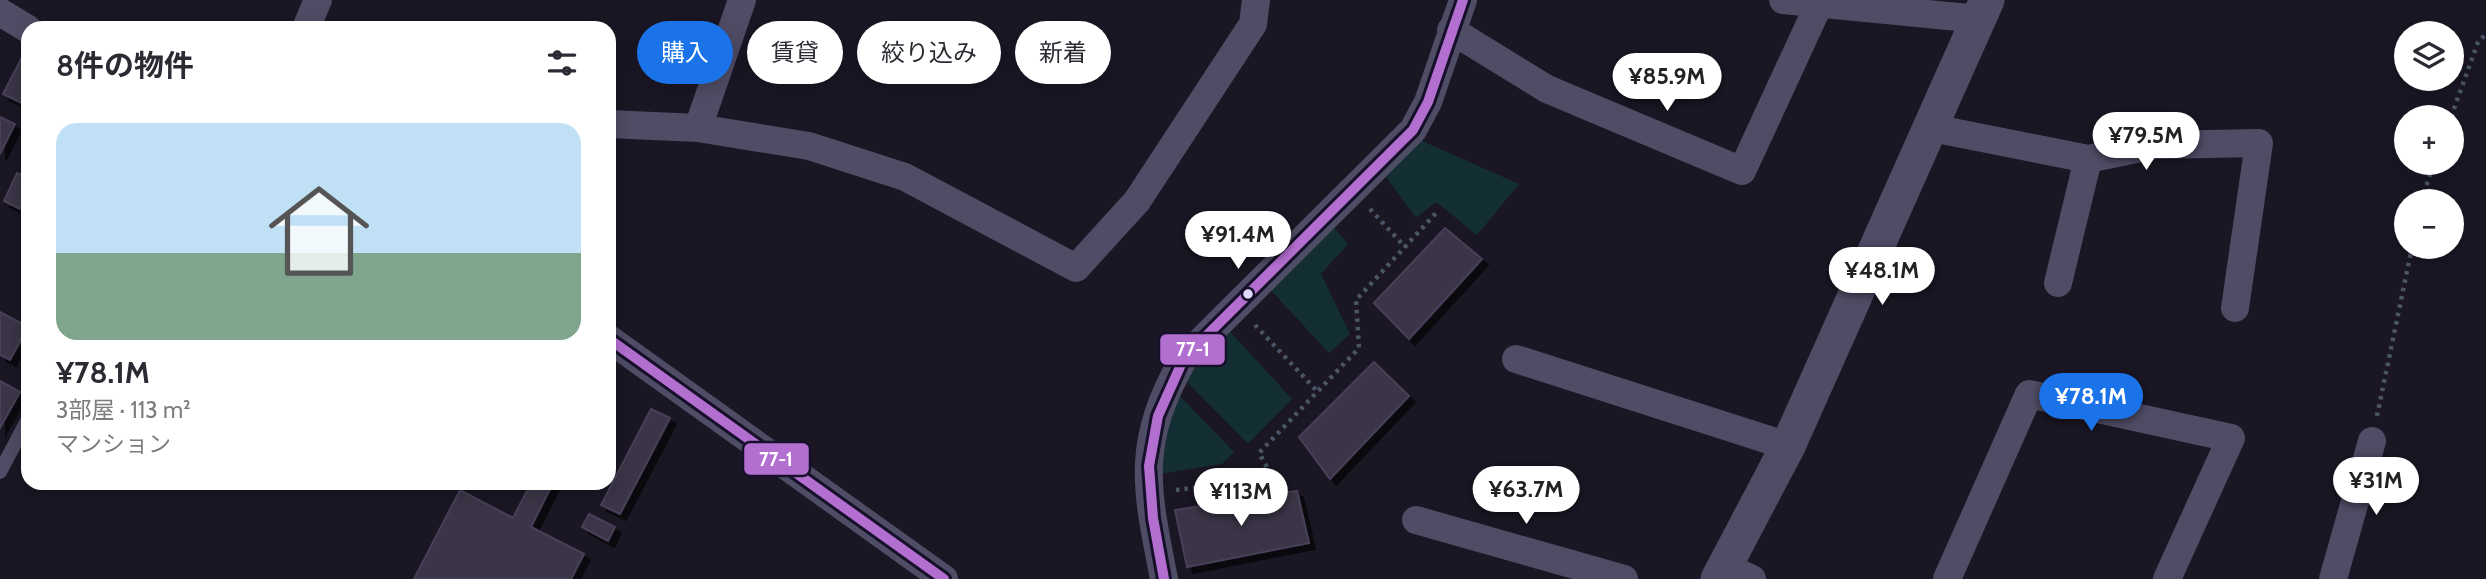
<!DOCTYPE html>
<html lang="ja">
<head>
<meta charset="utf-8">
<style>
	:root { --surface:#fff; --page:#f7f7f7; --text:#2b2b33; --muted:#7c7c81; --accent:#1a73e8 }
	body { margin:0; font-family:Cabin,"Noto Sans JP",sans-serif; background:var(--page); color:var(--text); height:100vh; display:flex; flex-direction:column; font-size:26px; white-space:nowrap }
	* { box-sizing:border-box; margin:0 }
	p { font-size:23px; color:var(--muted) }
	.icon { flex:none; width:38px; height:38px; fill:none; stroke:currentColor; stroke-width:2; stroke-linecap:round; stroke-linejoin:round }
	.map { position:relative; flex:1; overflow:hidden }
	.sheet { position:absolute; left:21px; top:21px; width:595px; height:469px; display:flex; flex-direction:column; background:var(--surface); border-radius:21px; box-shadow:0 4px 18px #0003 }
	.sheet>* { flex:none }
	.top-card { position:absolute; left:637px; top:21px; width:665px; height:63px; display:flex; gap:14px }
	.tools { position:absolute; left:2394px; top:21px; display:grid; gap:14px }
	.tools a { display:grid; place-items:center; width:70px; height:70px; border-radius:50%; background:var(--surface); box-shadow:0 4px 18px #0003; font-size:35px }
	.price { position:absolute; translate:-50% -60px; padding:0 16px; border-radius:24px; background:#fff; color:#222; font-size:23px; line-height:46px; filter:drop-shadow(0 2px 4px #0008) }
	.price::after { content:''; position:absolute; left:50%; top:42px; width:21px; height:16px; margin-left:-10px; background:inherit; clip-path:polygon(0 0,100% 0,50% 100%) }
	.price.active { background:var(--accent); color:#fff }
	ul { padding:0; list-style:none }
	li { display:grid; align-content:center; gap:14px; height:371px; padding:0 35px }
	li span { display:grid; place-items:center; height:217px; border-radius:21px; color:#555 }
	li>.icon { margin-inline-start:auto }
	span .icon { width:126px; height:126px; fill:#fffc; stroke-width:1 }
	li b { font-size:30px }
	h2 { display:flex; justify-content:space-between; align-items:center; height:84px; padding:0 35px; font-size:30px }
	.pill { padding:0 24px; border-radius:32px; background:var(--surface); box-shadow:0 4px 18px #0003; font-size:24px; line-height:63px }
	.pill.active { background:var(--accent); color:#fff }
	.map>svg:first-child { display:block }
</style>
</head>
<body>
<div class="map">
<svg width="2486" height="579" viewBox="0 0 2486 579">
	<defs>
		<filter id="shadow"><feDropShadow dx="6" dy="6" stdDeviation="0" flood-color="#0009"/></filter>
	</defs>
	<rect width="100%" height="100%" fill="#1a1624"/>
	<path fill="#142f33" d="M1420,140l99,44 -42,51 -41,-33 -20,16 -32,-44z
		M1328,220l20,24 -27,30 29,60 -21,19 -63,-68z
		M1225,326l67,73 -44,45 -64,-65z
		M1175,391l59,61 -12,12 -63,10z"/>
	<path fill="#3a3446" stroke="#474158" stroke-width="2" filter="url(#shadow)" d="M22,57l6,3v46l-25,-12z
		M0,117l15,7 -15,30z
		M17,173l11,5v14l-8,17 -16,-8z
		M1445,228l37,31 -73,80 -35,-36z
		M0,312l28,15 -18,33 -10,-5z
		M1374,362l35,34 -79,83 -31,-42z
		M0,381l20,11 -20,36z
		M651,409l19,9 -50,96 -19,-9z
		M531,483h22l-22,44 53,27 -13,25h-157l46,-89 53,28z
		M1297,491l12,52 -122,24 -12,-57z
		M589,514l26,13 -7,14 -26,-14z"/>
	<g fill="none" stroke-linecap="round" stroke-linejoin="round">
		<path stroke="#4a5665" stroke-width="4.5" stroke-dasharray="3.5 5" stroke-linecap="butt" d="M2451,117l27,-75 8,-8
			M2421,201l13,-38
			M1370,209l35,38
			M1255,325l62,66
			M2377,416l35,-169
			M1176,490l97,-12 -14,-25 100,-105 -3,-48 81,-88"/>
		<path stroke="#4f4c65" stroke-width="14" d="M0,472l28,-53"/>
		<path stroke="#4f4c65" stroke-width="28" d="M1783,0l196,19
			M0,12l28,17
			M306,28l12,-28
			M1451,30l96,59 195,82 79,-171
			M609,124l89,4 44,-128
			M698,128l111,18 96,31 171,91 61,-67 116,-177 3,-24
			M1932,128l156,31 67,-14 104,-2 -24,165
			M2058,283l30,-124
			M609,339l335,240
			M1516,359l272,87
			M1416,520l208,59
			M1726,567l26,12
			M1164,579c-18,-92 -29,-135 20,-221l229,-228 15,-28 35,-102
			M1947,579l82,-185 202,44 -64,141
			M2333,579l39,-138"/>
		<path stroke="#4f4c65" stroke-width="35" d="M1718,579l70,-133 199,-446"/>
		<g stroke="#17102a" stroke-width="16">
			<path id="bus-1" d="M609,339l335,240
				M1164,579l-11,-61 -4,-52 9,-50 26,-58 229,-228 15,-28 35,-102"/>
		</g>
		<use href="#bus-1" stroke="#b36fd0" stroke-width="10"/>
	</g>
	<circle fill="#e1daff" stroke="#17102a" stroke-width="2.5" cx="1248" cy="294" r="6"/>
	<g stroke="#17102a" stroke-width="2.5">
		<rect x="1159" y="333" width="67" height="33" rx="7" fill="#b36fd0"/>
		<rect x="743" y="442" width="67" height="34" rx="7" fill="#b36fd0"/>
	</g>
	<g font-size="19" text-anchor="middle" font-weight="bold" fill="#fff">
		<text x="1193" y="356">77-1</text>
		<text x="776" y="466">77-1</text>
	</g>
</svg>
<div class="tools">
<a><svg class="icon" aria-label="layers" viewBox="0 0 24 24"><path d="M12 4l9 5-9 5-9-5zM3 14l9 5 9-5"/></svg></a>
<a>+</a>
<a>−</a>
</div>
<b class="price" style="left:1667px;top:113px">¥85.9M</b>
<b class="price" style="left:2146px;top:172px">¥79.5M</b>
<b class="price" style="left:1238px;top:271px">¥91.4M</b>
<b class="price" style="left:1882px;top:307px">¥48.1M</b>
<b class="price active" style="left:2091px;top:433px">¥78.1M</b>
<b class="price" style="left:2376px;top:517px">¥31M</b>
<b class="price" style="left:1526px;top:526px">¥63.7M</b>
<b class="price" style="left:1241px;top:528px">¥113M</b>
<div class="top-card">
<a class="pill active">購入</a>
<a class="pill">賃貸</a>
<a class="pill">絞り込み</a>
<a class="pill">新着</a>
</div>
<section class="sheet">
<h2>8件の物件<svg class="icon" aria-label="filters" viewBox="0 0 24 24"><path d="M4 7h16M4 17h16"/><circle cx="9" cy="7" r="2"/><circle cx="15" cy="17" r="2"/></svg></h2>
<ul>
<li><span style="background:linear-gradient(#bfe0f5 60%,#7fa58c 0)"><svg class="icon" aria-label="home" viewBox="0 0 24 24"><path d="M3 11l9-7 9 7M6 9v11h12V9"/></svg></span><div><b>¥78.1M</b><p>3部屋 · 113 m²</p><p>マンション</p></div></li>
</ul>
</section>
</div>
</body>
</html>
